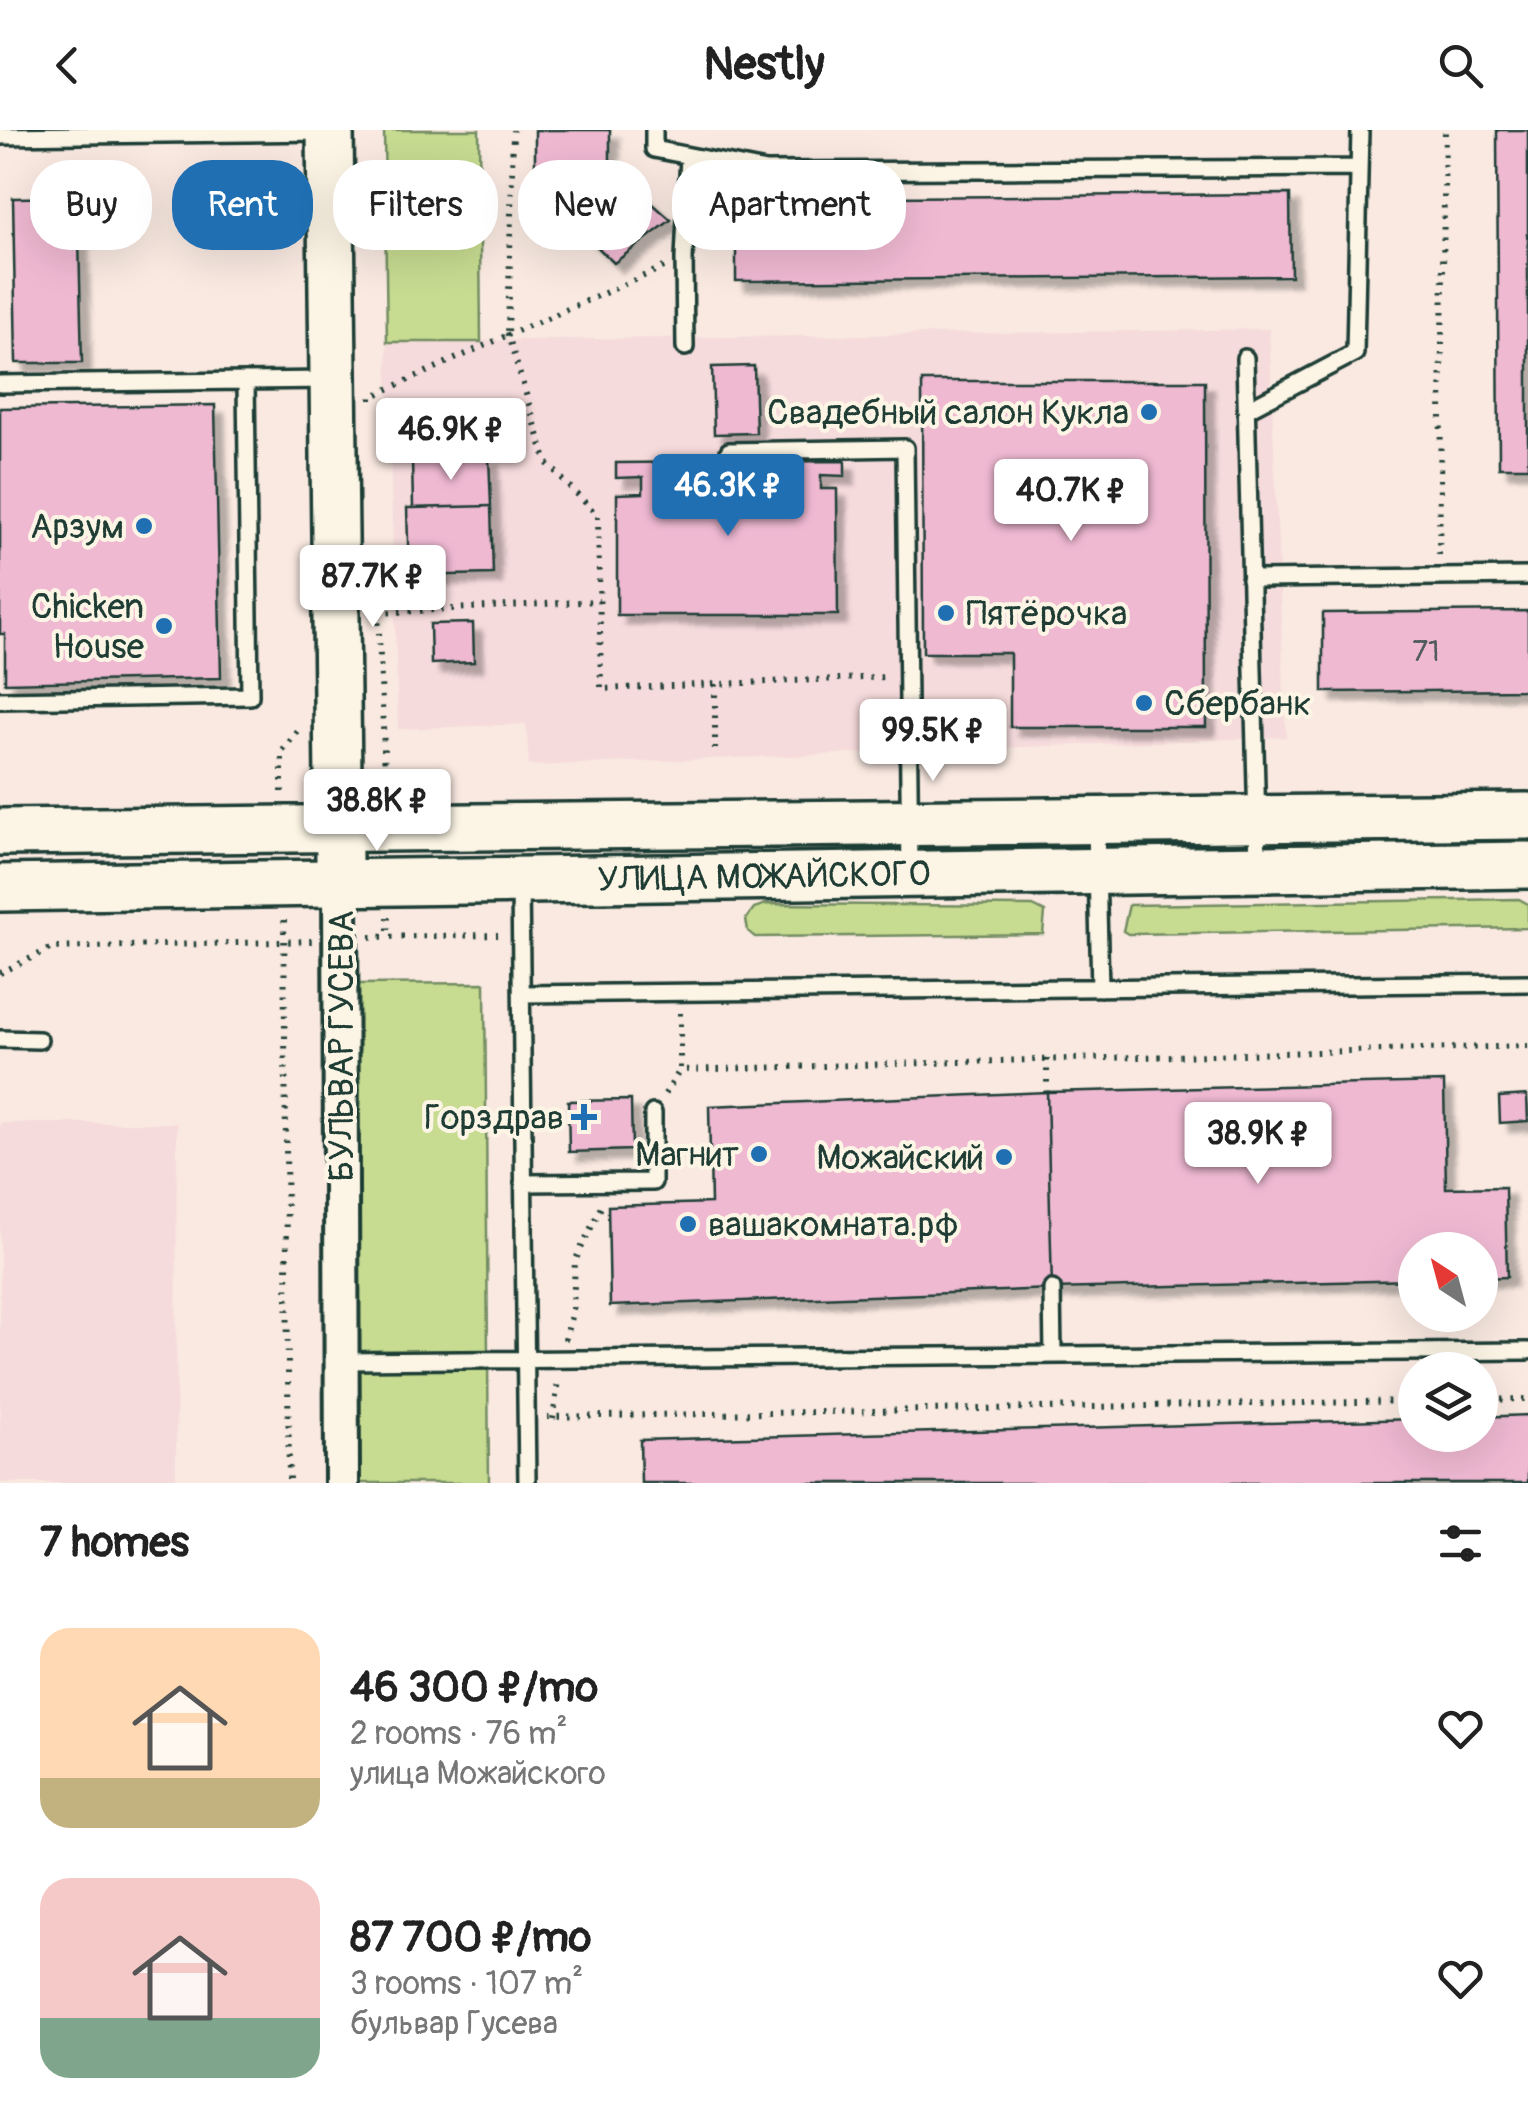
<!DOCTYPE html>
<html lang="en">
<head>
<meta charset="utf-8">
<style>
	:root { --surface:#fff; --page:#f2f2f2; --text:#222; --muted:#767676; --accent:#1f6fb2 }
	body { margin:0; font-family:Pangolin,sans-serif; background:var(--page); color:var(--text); height:100vh; display:flex; flex-direction:column; font-size:38px; white-space:nowrap }
	* { box-sizing:border-box; margin:0 }
	p { font-size:32px; color:var(--muted) }
	.icon { flex:none; width:55px; height:55px; fill:none; stroke:currentColor; stroke-width:2; stroke-linecap:round; stroke-linejoin:round }
	.map { position:relative; height:1353px; overflow:hidden }
	.drawer { display:flex; flex-direction:column; background:var(--surface); flex:1 }
	.drawer>* { flex:none }
	.top-card { position:absolute; left:30px; top:30px; width:1000px; height:90px; display:flex; gap:20px }
	.needle { width:65px; rotate:324deg }
	.controls { position:absolute; left:1398px; top:1102px; display:grid; gap:20px }
	.controls a { display:grid; place-items:center; width:100px; height:100px; border-radius:50%; background:var(--surface); box-shadow:0 10px 40px #0002; font-size:50px }
	.price { position:absolute; translate:-50% -85px; padding:0 22px; border-radius:10px; background:#fff; color:#222; font-size:32px; line-height:65px; filter:drop-shadow(0 2px 5px #0008) }
	.price::after { content:''; position:absolute; left:50%; top:60px; width:30px; height:22px; margin-left:-15px; background:inherit; clip-path:polygon(0 0,100% 0,50% 100%) }
	.price.current { background:var(--accent); color:#fff }
	ul { padding:0; list-style:none }
	li { display:flex; align-items:center; gap:30px; height:250px; padding:0 40px }
	li span { display:grid; place-items:center; flex:none; width:280px; height:200px; border-radius:30px; color:#555 }
	li>.icon { margin-inline-start:auto }
	span .icon { width:120px; height:120px; fill:#fffc; stroke-width:1 }
	li b { font-size:42px }
	h2 { display:flex; justify-content:space-between; align-items:center; height:120px; padding:0 40px; font-size:42px }
	.pill { padding:0 35px; border-radius:40px; background:var(--surface); box-shadow:0 10px 40px #0002; font-size:35px; line-height:90px }
	.pill.current { background:var(--accent); color:#fff }
	header { display:flex; justify-content:space-between; align-items:center; height:130px; padding:0 40px; background:var(--surface); font-size:45px; font-weight:700 }
	.map>svg:first-child { display:block }
</style>
</head>
<body>
<header><svg class="icon" aria-label="back" viewBox="0 0 24 24"><path d="M15 5l-7 7 7 7"/></svg>Nestly<svg class="icon" aria-label="search" viewBox="0 0 24 24"><circle cx="10" cy="10" r="6"/><path d="M15 15l6 6"/></svg></header>
<div class="map">
<svg width="1528" height="1353" viewBox="0 0 1528 1353">
	<defs>
		<filter id="shadow"><feDropShadow dx="9" dy="9" stdDeviation="2.5" flood-color="#0004"/></filter>
	</defs>
	<rect width="100%" height="100%" fill="#f9e9e1"/>
	<filter id="ink" filterUnits="userSpaceOnUse"><feTurbulence type="fractalNoise" baseFrequency=".01" numOctaves="2"/><feDisplacementMap in="SourceGraphic" scale="20" xChannelSelector="R" yChannelSelector="G"/><feConvolveMatrix kernelMatrix="1 2 1 2 8 2 1 2 1" color-interpolation-filters="sRGB"/></filter>
	<g filter="url(#ink)">
		<path fill="#f6dbdc" d="M1269,199l17,408 -757,29 -3,-42 -128,5 -11,-387z
			M0,993h177l-1,360h-176z"/>
		<path fill="#c7dc91" stroke="#738c62" stroke-width="2.5" d="M384,0h95l2,212h-94z
			M1519,769l9,5v24l-400,6 -5,-3 6,-26z
			M766,774l267,2 12,6 -2,22 -288,3 -7,-6 -2,-12 8,-11z
			M485,853l4,500h-129l-3,-499z"/>
		<path fill="#efb9d2" stroke="#1f3d34" stroke-width="2.5" filter="url(#shadow)" d="M535,0h75v36l61,54 -57,43 -65,-63 -14,-34z
			M1497,0h31v337h-29z
			M1290,64l1,82 -555,5v-83z
			M78,67l4,166h-66l-3,-165z
			M754,236l2,67 -42,1 -2,-67z
			M922,251h283l1,346h-196v-74h-87z
			M215,275l6,273 -216,5v-49h-5v-226z
			M489,327l2,49 -78,2 -1,-49z
			M845,331v15l-24,-1v14h16l1,126h-221v-121l26,-1v-16l-27,1v-15z
			M491,376l2,68 -84,2 -2,-68z
			M1528,481v79l-205,2v-79z
			M473,493l1,39 -43,2 -1,-40z
			M1444,952l2,106 59,-1 2,90 -27,1v-28h-65v30l-363,9 -5,-197z
			M1047,962l5,197 -442,17 -2,-100 103,-3 -2,-97z
			M1527,965l1,26 -28,2 -1,-26z
			M631,970l1,50 -63,2 -1,-51z
			M1528,1285v68h-887l-1,-43 775,-21v16h65v-18z"/>
		<g fill="none" stroke-linecap="round" stroke-linejoin="round">
			<g stroke="#1f3d34" stroke-width="22">
				<path id="lane" d="M654,0v19l112,22 593,-3
					M0,6l326,-4
					M685,217l-1,-89 5,-102
					M1245,228l13,507
					M0,254l331,-4
					M1246,280l109,-57 5,-223
					M729,321l176,-3 5,422
					M1250,449l278,-3
					M0,570l250,-4 -4,-315
					M1096,697l4,161
					M520,754l7,599
					M522,864l1006,-11
					M0,909l39,1
					M523,1053l130,-1v-69
					M1052,1159l1,66
					M342,1231l1186,-10"/>
			</g>
			<g stroke="#1f3d34" stroke-width="40">
				<path id="street" d="M340,752l2,601"/>
			</g>
			<g stroke="#1f3d34" stroke-width="52">
				<path id="secondary" d="M330,0l9,730
					M0,702l1528,-16
					M0,758l1528,-23"/>
			</g>
			<path stroke="#1f3d34" stroke-width="6" stroke-dasharray="2.5 8" stroke-linecap="butt" d="M664,137l-156,68 39,128 51,53 3,173 286,-12
				M371,270v-3l137,-62 5,-205
				M1439,425l6,-425
				M378,482l8,183
				M378,483l221,-12
				M715,554v65
				M282,662v-40l16,-22
				M388,787v19
				M284,790l5,563
				M370,807l128,-2
				M0,843l52,-25 261,-7
				M680,883v57l848,-24
				M1047,929v33
				M665,964l15,-24
				M565,1210l8,-31 2,-48 27,-56
				M1480,1270l48,-1
				M547,1287l868,-16
				M553,1289l5,-37"/>
			<use href="#lane" stroke="#fcf5e5" stroke-width="15"/>
			<use href="#street" stroke="#fcf5e5" stroke-width="32"/>
			<use href="#secondary" stroke="#fcf5e5" stroke-width="45"/>
		</g>
	</g>
	<g fill="#1f6fb2" stroke="#fcf5e5" stroke-width="4">
		<circle cx="1149" cy="282" r="10"/>
		<circle cx="144" cy="396" r="10"/>
		<circle cx="946" cy="483" r="10"/>
		<circle cx="164" cy="496" r="10"/>
		<circle cx="1144" cy="573" r="10"/>
		<path d="M579 972h10v10h10v10h-10v10h-10v-10h-10v-10h10z"/>
		<circle cx="759" cy="1024" r="10"/>
		<circle cx="1004" cy="1027" r="10"/>
		<circle cx="688" cy="1094" r="10"/>
	</g>
	<g text-anchor="middle" stroke-width="8" stroke-linejoin="round" paint-order="stroke">
		<g font-size="30" fill="#535c5c">
			<text x="1426" y="531">71</text>
		</g>
		<g font-size="35" fill="#1f3d34" stroke="#fcf5e5" text-anchor="end">
			<text x="1129" y="294">Свадебный салон Кукла</text>
			<text x="124" y="408">Арзум</text>
			<text x="144" y="488">Chicken<tspan x="144" dy="40">House</tspan></text>
			<text x="966" y="495" text-anchor="start">Пятёрочка</text>
			<text x="1164" y="585" text-anchor="start">Сбербанк</text>
			<text x="564" y="999">Горздрав</text>
			<text x="739" y="1036">Магнит</text>
			<text x="984" y="1039">Можайский</text>
			<text x="708" y="1106" text-anchor="start">вашакомната.рф</text>
		</g>
		<g font-size="35" fill="#1f3d34" stroke="#fcf5e5">
			<text transform="translate(764 746) rotate(-1)" y="12">УЛИЦА МОЖАЙСКОГО</text>
			<text transform="translate(341 916) rotate(-90)" y="12">БУЛЬВАР ГУСЕВА</text>
		</g>
	</g>
</svg>
<div class="controls">
<a><svg class="needle" viewBox="-14 -14 28 28"><path d="M0-13l5 13h-10z" fill="#e53935"/><path d="M0 13l5-13h-10z" fill="#767676"/></svg></a>
<a><svg class="icon" aria-label="layers" viewBox="0 0 24 24"><path d="M12 4l9 5-9 5-9-5zM3 14l9 5 9-5"/></svg></a>
</div>
<b class="price" style="left:451px;top:353px">46.9K ₽</b>
<b class="price current" style="left:728px;top:409px">46.3K ₽</b>
<b class="price" style="left:1071px;top:414px">40.7K ₽</b>
<b class="price" style="left:373px;top:500px">87.7K ₽</b>
<b class="price" style="left:933px;top:654px">99.5K ₽</b>
<b class="price" style="left:377px;top:724px">38.8K ₽</b>
<b class="price" style="left:1258px;top:1057px">38.9K ₽</b>
<div class="top-card">
<a class="pill">Buy</a>
<a class="pill current">Rent</a>
<a class="pill">Filters</a>
<a class="pill">New</a>
<a class="pill">Apartment</a>
</div>
</div>
<section class="drawer">
<h2>7 homes<svg class="icon" aria-label="filters" viewBox="0 0 24 24"><path d="M4 7h16M4 17h16"/><circle cx="9" cy="7" r="2"/><circle cx="15" cy="17" r="2"/></svg></h2>
<ul>
<li><span style="background:linear-gradient(#ffd9b3 75%,#c2b280 0)"><svg class="icon" aria-label="home" viewBox="0 0 24 24"><path d="M3 11l9-7 9 7M6 9v11h12V9"/></svg></span><div><b>46 300 ₽/mo</b><p>2 rooms · 76 m²</p><p>улица Можайского</p></div><svg class="icon" aria-label="heart" viewBox="0 0 24 24"><path d="M12 20l-8-8c-3-5 5-10 8-4 3-6 11-1 8 4z"/></svg></li>
<li><span style="background:linear-gradient(#f6c9c9 70%,#7fa58c 0)"><svg class="icon" aria-label="home" viewBox="0 0 24 24"><path d="M3 11l9-7 9 7M6 9v11h12V9"/></svg></span><div><b>87 700 ₽/mo</b><p>3 rooms · 107 m²</p><p>бульвар Гусева</p></div><svg class="icon" aria-label="heart" viewBox="0 0 24 24"><path d="M12 20l-8-8c-3-5 5-10 8-4 3-6 11-1 8 4z"/></svg></li>
</ul>
</section>
</body>
</html>
